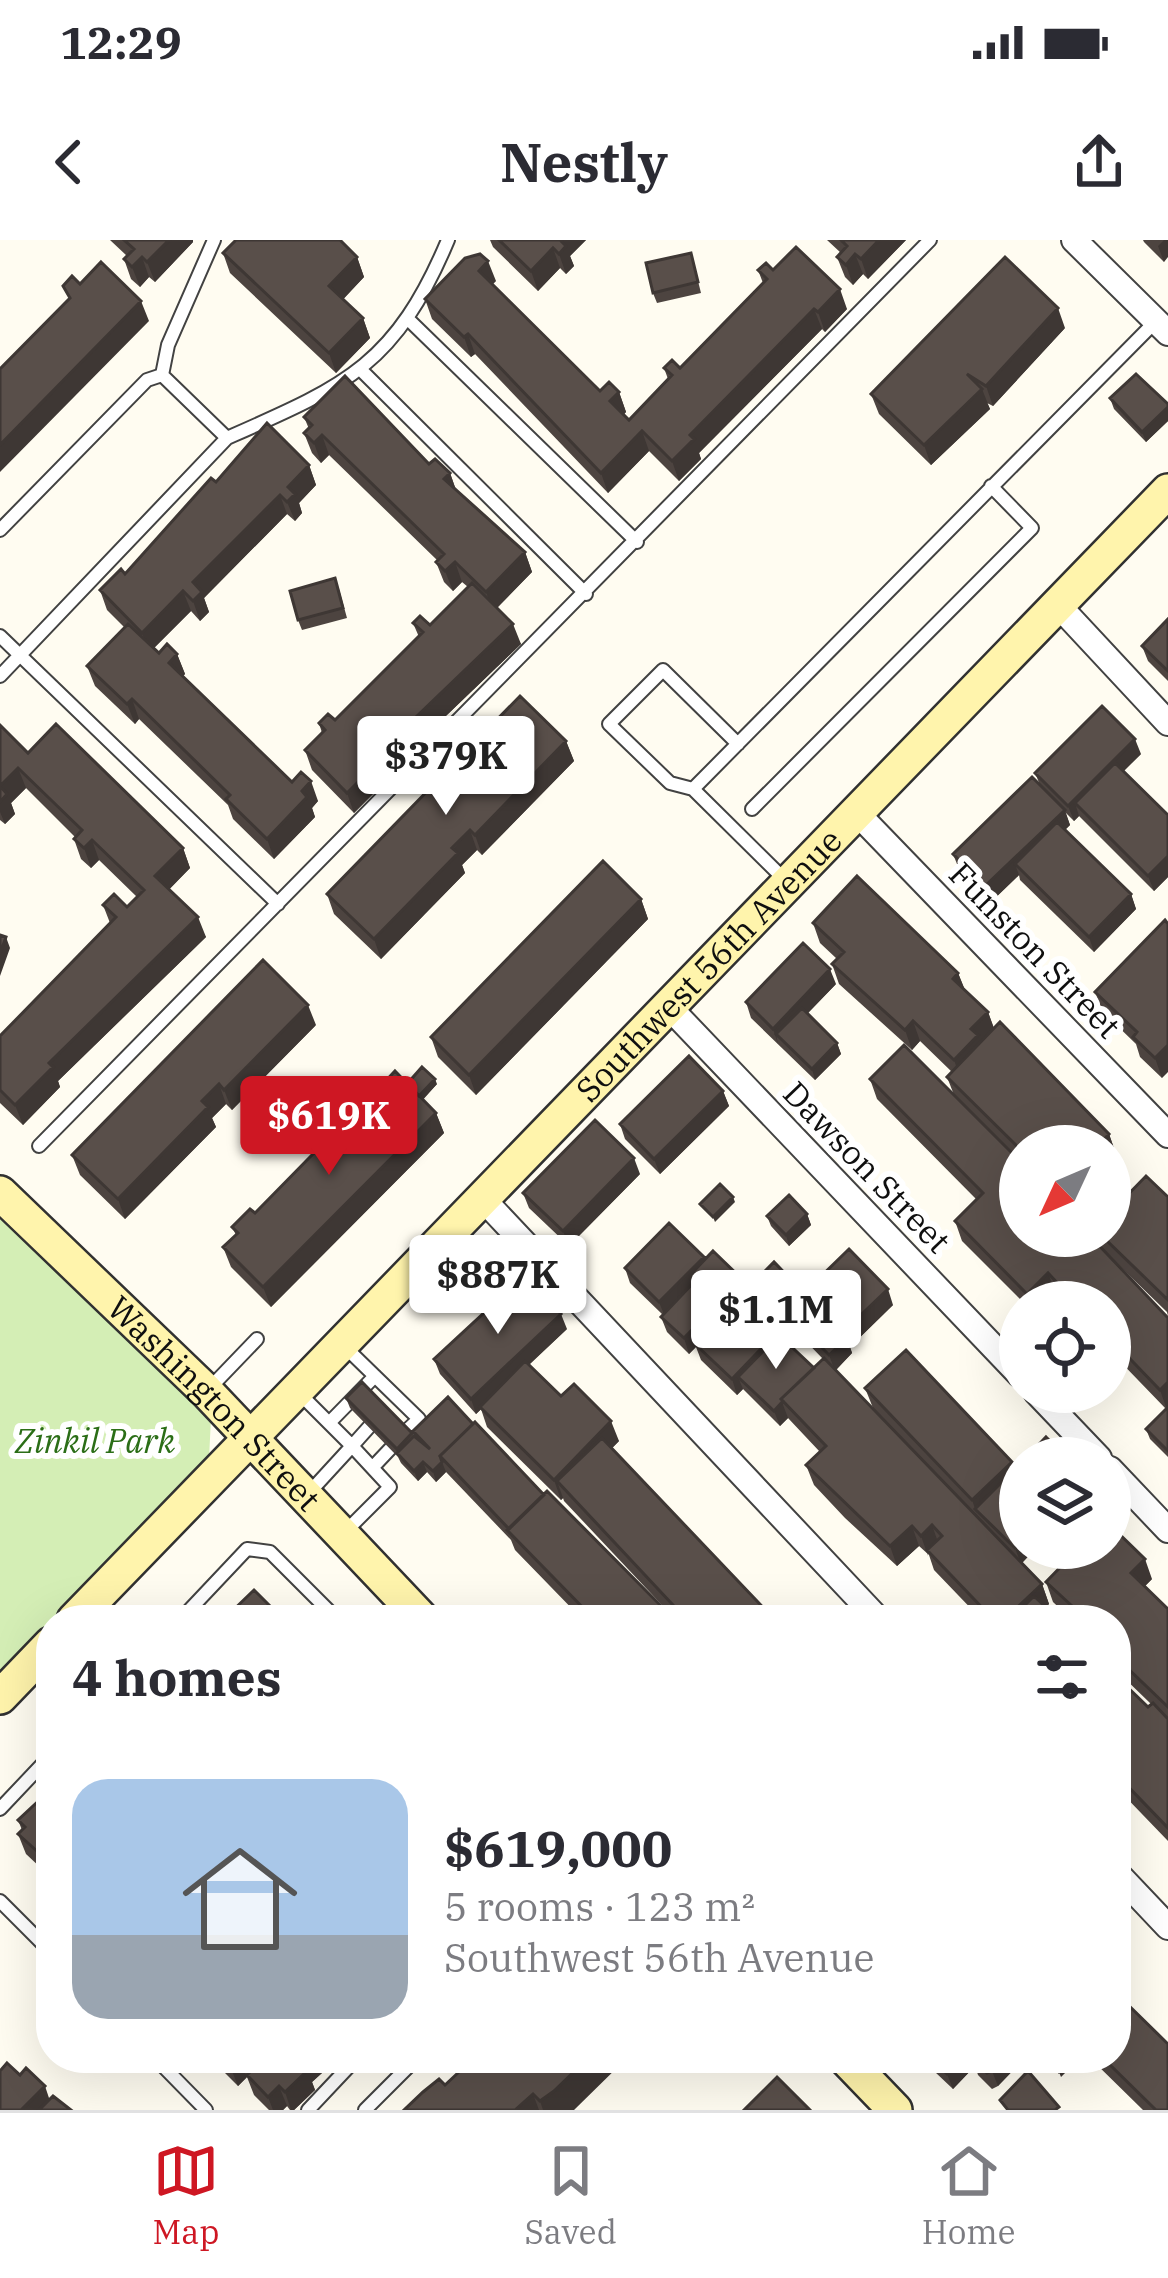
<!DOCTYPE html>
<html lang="en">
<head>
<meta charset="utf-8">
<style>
	:root { --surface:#fff; --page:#f2f2f3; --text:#2b2b33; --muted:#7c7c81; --line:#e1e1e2; --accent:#ce1723 }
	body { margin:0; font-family:"IBM Plex Serif",serif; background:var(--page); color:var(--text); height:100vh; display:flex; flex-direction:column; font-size:45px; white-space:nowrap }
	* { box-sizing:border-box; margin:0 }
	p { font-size:39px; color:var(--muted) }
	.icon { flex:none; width:66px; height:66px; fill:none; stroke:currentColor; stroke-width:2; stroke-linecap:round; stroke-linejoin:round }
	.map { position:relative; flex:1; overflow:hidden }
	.drawer { position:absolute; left:36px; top:1365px; width:1095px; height:468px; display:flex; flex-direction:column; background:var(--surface); border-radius:48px; box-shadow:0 12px 48px #0002 }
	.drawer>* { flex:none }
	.needle { width:78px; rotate:226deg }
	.fabs { position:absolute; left:999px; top:885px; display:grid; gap:24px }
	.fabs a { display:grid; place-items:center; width:132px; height:132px; border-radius:50%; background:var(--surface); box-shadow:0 12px 48px #0002; font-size:60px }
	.price { position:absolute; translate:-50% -102px; padding:0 27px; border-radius:12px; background:#fff; color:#222; font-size:39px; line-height:78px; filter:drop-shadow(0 3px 6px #0008) }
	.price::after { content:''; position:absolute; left:50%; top:72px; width:36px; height:27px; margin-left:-18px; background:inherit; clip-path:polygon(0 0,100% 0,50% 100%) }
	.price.on { background:var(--accent); color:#fff }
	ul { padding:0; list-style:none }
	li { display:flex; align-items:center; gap:36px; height:300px; padding:0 36px }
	li span { display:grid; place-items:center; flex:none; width:336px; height:240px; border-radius:36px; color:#555 }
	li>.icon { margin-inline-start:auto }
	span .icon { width:144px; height:144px; fill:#fffc; stroke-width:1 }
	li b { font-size:51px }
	h2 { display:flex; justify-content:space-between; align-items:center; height:144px; padding:0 36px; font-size:51px }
	.status { display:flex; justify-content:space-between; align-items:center; height:84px; padding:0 60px; background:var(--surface); direction:ltr }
	.status svg { height:33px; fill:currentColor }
	header { display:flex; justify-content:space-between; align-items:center; height:156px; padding:0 36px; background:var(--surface); font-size:54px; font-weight:700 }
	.menu { display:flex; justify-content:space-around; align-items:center; height:168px; border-top:3px solid var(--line); background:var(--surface); font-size:33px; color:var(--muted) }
	.menu a { display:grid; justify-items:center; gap:6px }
	.menu .on { color:var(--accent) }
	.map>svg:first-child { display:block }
</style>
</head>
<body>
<div class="status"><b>12:29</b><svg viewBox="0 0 49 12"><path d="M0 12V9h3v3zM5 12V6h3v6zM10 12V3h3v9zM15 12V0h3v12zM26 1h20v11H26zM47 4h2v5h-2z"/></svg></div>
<header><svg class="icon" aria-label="back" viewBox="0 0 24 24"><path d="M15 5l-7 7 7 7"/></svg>Nestly<svg class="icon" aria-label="share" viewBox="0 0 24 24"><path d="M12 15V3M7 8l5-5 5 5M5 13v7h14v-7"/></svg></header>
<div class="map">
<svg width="1168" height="1870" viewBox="0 0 1168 1870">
	<rect width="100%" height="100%" fill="#fffcf1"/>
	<path fill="#d4eeb5" d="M0,968l211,211 -2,39 -151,162h-7v7l-51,55z"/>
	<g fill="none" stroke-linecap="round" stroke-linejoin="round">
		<g stroke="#424242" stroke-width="16">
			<path id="lane" d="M214,0l-46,105 -6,30 65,63
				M410,81l227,221
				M362,131l224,223
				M0,290l147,-150 15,-5
				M0,396l278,268
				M0,436l227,-238c118,-52 168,-72 221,-198
				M738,504l-75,-74 -54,54 61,59 23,6 91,90
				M693,549l463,-468
				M752,569l280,-281 -41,-42
				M39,906l891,-906
				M343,1105l76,74 -14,13
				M207,1151l50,-52
				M300,1154l52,52 17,-19
				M329,1183l46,-47
				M373,1227l17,-18
				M307,1255l45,-49 38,41 -47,47
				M180,1380l67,-71 23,3 68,68
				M0,1569l51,-54
				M0,1661l51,51
				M155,1818l51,52
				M308,1870l49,-52
				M365,1870l52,-52"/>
		</g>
		<g stroke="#424242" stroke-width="28">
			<path id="street" d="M1074,0l94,93
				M1058,365l110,118
				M855,571l313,324
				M667,765l353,370
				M481,957l398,423
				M1036,1152l63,66
				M1110,1229l58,61
				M1116,1632l52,55"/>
		</g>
		<g stroke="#313131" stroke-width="38">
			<g id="secondary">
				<path id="s1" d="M0,953l206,198 217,229"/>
				<path id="s2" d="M74,1380l1094,-1129"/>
				<path d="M0,1457l51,-53"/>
				<path d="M845,1818l50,52"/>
			</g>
		</g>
		<use href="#lane" stroke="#fff" stroke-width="12"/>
		<use href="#street" stroke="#fff" stroke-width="24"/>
		<use href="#secondary" stroke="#fff4ac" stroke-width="33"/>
	</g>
	<path fill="#4d4440" d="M110,0h83v2l-38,40 -6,-5 -9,10 -9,-8 -7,-20 3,-3z
		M490,0h96l-16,16 4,10 -8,8 -6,-6 -22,23 -45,-44z
		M827,0h79l-38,39 -5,-5 -10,11 -8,-8 -8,-20 4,-4z
		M1143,0h25l-4,22 -20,-20z
		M223,13l134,4 7,20 -21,22 20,19 7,20 -34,35 -106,-100z
		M691,13l10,40 -44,10 -4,-10z
		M758,30h15l74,39 -22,23 -3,-3 -123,124 2,6 -22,22 -30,-30 -41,42 -133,-139 -4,3 -39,-38 -7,-20 71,-18 -4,3 108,107 19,1 7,20 -3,3 6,5 39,-41 -4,-11h16l83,-85z
		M1065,88l-72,78 -6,-3 3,6 -59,56 -52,-51 -8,-20z
		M1110,158l58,6v17l-22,21 -32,-33z
		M304,177l146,56 6,17 69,62 7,20 -35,36 24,36 -146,140 2,6 -23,23 -42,-43 -7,-20 17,-17 -3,-10 16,-3 84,-83 -6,-14 17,2 38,-38 -6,-5 -9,9 -9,-9 -8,-20 2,-1 -109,-106 -8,8 -9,-10 -8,-20 5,-4z
		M309,225l7,20 -17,18 3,10 -7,8 -8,-7 -83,84 5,14 -9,9 -9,-10 -37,37 5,5 18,1 8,20 -2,2 109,106 26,19 -6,7 3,9 -41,42 -41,-40 -5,-14 -89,-86 -4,5 -40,-38 -8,-20 37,-39 -17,-17 -7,-20 25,-16 91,-92z
		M339,349l8,29 -45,12 -4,-10z
		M1168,379v62l-20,-20 -6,-15z
		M0,485l28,28 155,95 7,20 -21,21 37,48 -148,144 2,6 -37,38 -23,-22v-67l110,-113 -7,-18 24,2 10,-10 -38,-37 -8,8 -10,-9 -7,-20 1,-2 -49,-49 -15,15 4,11 -10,10 -5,-4z
		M566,501l8,20 -92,94 -5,-5 -15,15 3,8 -84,86 -47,-45 -7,-20z
		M1141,514l-18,17 45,44v62l-14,14 -75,-75 -5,5 -9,-9 5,13 -5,5 66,64 5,15 -42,43 -74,-72 -1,-5 -28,27 -32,-33 -6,-15 87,-69 -5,-12z
		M857,636l101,97 7,17 23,22 6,16 6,-6 109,112 7,20 -6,7v-15h-90v16l-3,-3 3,9v68h55l7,7 8,-7 12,13 -5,-13h13v-23l36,-37 22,21v119l-1,-4 -65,-63 66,69v139l-18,-18 -4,-10 20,-20 -56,-58v-49h-46l-8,-9 -9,9h-24l-61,-61 -7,-20 21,-22 -99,-100 -7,-20 34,-34 50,50 -7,-18 5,-5 -32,-31 -8,9 -73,-66 -7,-20 5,-5 -17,-16 -7,-20z
		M641,659l7,20 -172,176 -38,-38 -7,-20z
		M1168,684l-6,154 -22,-21 -4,-13 -33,-32 -8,-20z
		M836,744l-29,30 30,29 4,11 -26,26 -64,-62 -5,-16z
		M316,785l-84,85 -6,-6 -14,14 4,9 -91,92 -45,-44 -8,-20z
		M407,844h30l-14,15 13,14 8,20 -173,174 -40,-40 -8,-20 13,-12 -4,-8 23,-14 104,-106 -2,-6 24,-15z
		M723,851l6,15 -69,68 -35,-35 -5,-15z
		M640,934l-71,72 -40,-38 -6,-15z
		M807,974l4,11 -22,21 -18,-20 -4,-10z
		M704,1017l47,41 -4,4 67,66 9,-9 -62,-64 -5,-15 48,13 89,12 -43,42 2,6 -16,17 37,38 -8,-20 147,74 3,7 5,79h16l-14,15 20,21 7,20 -3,3 13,13h-77l-48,-50 -5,-15 -10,-9 -22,20 -52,-48 -31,-33 -8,-20 14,-13 -32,-34 -8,8 -37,-37 -6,6 -36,-35 -5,-13 -7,7 -22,-22 -6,-15 2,-2 -33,-32 -5,-15z
		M567,1089l-38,36 32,31 58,45 -7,7 163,172h-99l-112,-119 -1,-3 -2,2 -74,-73 -6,-18 -5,5 -36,-40 -6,-15z
		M346,1158l66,35 3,4 -2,-6 131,64 131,125h-92l-68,-70 -4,-10 -65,-68 -10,10 -9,-10 -9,9 -17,-18 -3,-6 -48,-49z
		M1152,1339l-7,7 23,23v232l-52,-54v-111l32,31 3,-3 -35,-34v-50h-44l-19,-18 -7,-20z
		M51,1557v94l-9,-22 -16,-15 -8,-20 4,-4 -4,-10z
		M213,1818h104l5,15 -10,9 3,8 -21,20h-4l-3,-4 -4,4h-14l-15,-15 -7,-18 -9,9 -24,-24z
		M474,1818l100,52h-170l41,-25z
		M930,1818h95l-27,28 -6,3 -14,-14 -3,-9 -22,23 -18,-17z
		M1090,1818h26l52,52h-25z"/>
	<path fill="#3e3734" d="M169,0h24v2l-38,40 -8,-20z
		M560,0h26l-16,16 4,10 -8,8 -7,-20z
		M879,0h27l-38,39 -7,-20z
		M1164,0h4v17l-4,5 -6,-16z
		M553,8l7,20 -22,23 -7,-20z
		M855,14l8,20 -10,11 -7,-20z
		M142,17l7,20 -9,10 -8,-20z
		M357,17l7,20 -27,29 -8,-20z
		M488,21l8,20 -10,10 -7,-20z
		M840,49l7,20 -22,23 -7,-20z
		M141,61l8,20 -149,151v-27z
		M1058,68l7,20 -72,78 -7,-20z
		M814,69l8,20 -123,124 2,6 -22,22 -7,-20 18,-26z
		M363,78l7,20 -34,35 -7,-20z
		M468,94l7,20 -4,3 -7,-20z
		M982,149l8,20 -59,56 -7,-20z
		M619,152l7,20 -9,9 -7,-20z
		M1168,167v14l-22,21 -4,-10z
		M642,191l7,20 -41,42 -7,-20z
		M322,195l7,20 -8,8 -7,-20z
		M309,225l7,20 -17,18 3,10 -7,8 -8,-19 1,-15z
		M450,233l7,20 -13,-14z
		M280,255l7,19 -83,84 5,14 -9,9 -7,-20v-19z
		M525,312l7,20 -39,40 -7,-20z
		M455,322l7,20 -9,9 -8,-20z
		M183,351l8,20 -42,42 -7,-20z
		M513,384l8,20 -146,140 2,6 -23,23 -7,-20 18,-27z
		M177,414l8,20 -9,9 -7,-20z
		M132,459l7,20 -4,5 -8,-20z
		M1135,499l6,15 -58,58 -8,-9 4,13 -5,5 -6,-15z
		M566,501l8,20 -92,94 -7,-20z
		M18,528l8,20 -15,15 4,11 -10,10 -5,-12v-26z
		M311,541l7,20 -6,7 3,9 -41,42 -7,-20z
		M1065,570l5,15 -48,46 -7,-7 4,11 -28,27 -6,-16z
		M470,590l7,20 -15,15 3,8 -84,86 -7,-20z
		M92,600l7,20 -8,8 -7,-20z
		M183,608l7,20 -27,28 -8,-20z
		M1168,616v21l-14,14 -6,-15z
		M1131,654l5,15 -42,43 -5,-15z
		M641,659l7,20 -172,176 -7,-20z
		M198,677l8,20 -148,144 2,6 -37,38 -8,-20 34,-42z
		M6,697l4,11 -10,28v-22z
		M830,729l6,15 -54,56 -6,-6 2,10 -5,-15z
		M958,733l8,20 -13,-14z
		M308,765l8,20 -84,85 -8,-20z
		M988,772l7,20 -34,48 -7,-20 17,-31z
		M913,781l7,20 -8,9 -7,-20z
		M837,803l4,11 -26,26 -3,-11z
		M1168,805v27l-6,6 -7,-20z
		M435,839l2,5 -17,19 -2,-6z
		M219,844l7,20 -14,14 4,9 -91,92 -7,-20z
		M723,851l6,15 -69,68 -6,-15z
		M436,873l8,20 -173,174 -8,-20z
		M1109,894l7,20 -6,7v-15h-12z
		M634,918l6,16 -71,72 -6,-15z
		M1017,918l3,10v14l-13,-14z
		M733,957l2,5 -20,20 -2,-5z
		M807,974l4,11 -22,21 -3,-11z
		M704,1017l5,16 -10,4 -6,-5 5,12 -33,33 -6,-15z
		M1048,1033l8,20 -9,9h-17l-3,-8z
		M745,1042l6,16 -19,20 -6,-16z
		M888,1049l5,16 -43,42 2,6 -17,18 -6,-16 13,-22z
		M722,1059l6,15 -39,40 -5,-16z
		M561,1074l6,15 -91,85 -5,-15z
		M777,1092l6,15 -45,30 5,12 -6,6 -5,-16z
		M1168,1142v27l-1,1 -7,-20z
		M782,1162l6,16 -8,8 -6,-15z
		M611,1181l8,20 -51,52 -11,-12 6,17 -2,2 -7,-20z
		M423,1222l4,10 -9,9 -4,-10z
		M442,1222l4,10 -10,10 -3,-11z
		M1012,1222l7,20 -44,27 4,11 -7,-20z
		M932,1285l7,20 -12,5 1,6 -7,-20z
		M912,1286l7,20 -22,20 -7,-20z
		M1020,1303v5h16l-15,16 -6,-16z
		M1145,1319l7,20 -14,14 -7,-20z
		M1042,1344l7,20 -17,16h-28z
		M1125,1698l3,11 -12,13v-15z
		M238,1818l9,19 -9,9 -8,-20z
		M309,1818h8l5,15 -10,9 3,8 -21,20h-3l-6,-18 18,-28z
		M588,1818h39l-53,52h-31l-3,-9z
		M963,1818h12l-2,2 2,6 -22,23 -6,-15z
		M1005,1818h20l-27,28 -6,-15z
		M1069,1822l2,5 -10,10 -2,-5z
		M45,1846l5,15 -8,9h-21z
		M279,1846l8,20 -4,4h-10l-5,-13z
		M533,1854l6,16h-24z"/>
	<path fill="#594f4a" stroke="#3e3734" stroke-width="3" d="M124,0h45l-22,22 -5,-5 -10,10 -8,-8 10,-10z
		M236,0h104l17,17 -28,29 34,32 -34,35 -106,-100z
		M499,0h61l6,6 -7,8 -6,-6 -22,23z
		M841,0h38l-18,19 -6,-5 -9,11 -9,-8 10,-11z
		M796,7l44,42 -22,23 -4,-3 -124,126 4,4 -22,22 -30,-30 -41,42 -133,-139 -4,3 -39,-38 40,-41 15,-4 8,7 -9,10 121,120 9,-9 10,10 -9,9 19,19 43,-45 -8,-7 8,-8 8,8 87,-89 -9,-9 8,-7 7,7z
		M691,13l7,29 -45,11 -7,-30z
		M1005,17l53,51 -72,78 -19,-12 15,15 -58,56 -53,-51z
		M101,22l40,39 -141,144v-76l70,-71 -7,-12 9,-10 8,8z
		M1136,134l32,30v3l-26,25 -32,-34z
		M345,136l84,88 6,-5 15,14 -6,6 81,73 -39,40 -31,-30 -10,9 -9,-9 8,-8 -122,-119 -8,8 -10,-10 8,-8 -8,-8z
		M267,183l42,42 -21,22 7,7 -8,8 -7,-7 -87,87 9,10 -9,9 -10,-10 -41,42 -42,-43 21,-21 4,5 86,-96 5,4z
		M335,338l8,30 -45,12 -8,-29z
		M472,343l41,41 -148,142 5,4 -23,23 -42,-43 20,-20 -6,-7 9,-9 7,6 88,-88 -10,-9 7,-7 10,9z
		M1168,379v52l-26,-25z
		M128,384l31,29 8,-9 10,10 -8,9 123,119 9,-10 10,9 -9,10 5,6 -40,42 -41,-40 4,-4 -98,-96 -5,5 -40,-38z
		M520,456l46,45 -91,94 -5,-5 -18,18 6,5 -84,86 -47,-45z
		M1102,466l33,33 -67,67 -33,-33z
		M56,484l127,124 -28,28 43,41 -149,146 4,4 -38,38 -15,-15v-54l116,-119 -13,-12 11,-11 13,13 17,-17 -52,-50 -8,8 -10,-9 8,-9 -64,-62 -18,18 7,8 -7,8v-77l28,28z
		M1115,523l53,52v41l-20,20 -73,-73z
		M1032,537l33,33 -80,76 -32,-32z
		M1057,582l74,72 -42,43 -74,-73z
		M603,621l38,38 -172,176 -38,-38z
		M857,636l101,97 -5,6 35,33 -17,17 7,6 -24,25 -41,-39 -8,9 -73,-66 12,-12 -31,-29z
		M1165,680l3,4v121l-13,13 -22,-21 4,-5 -42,-40z
		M0,695l6,2 -6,17z
		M803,703l27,26 -57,60 -27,-27z
		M263,720l45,45 -84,85 -5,-6 -17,17 6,6 -90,92 -46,-44z
		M802,768l35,35 -25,26 -36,-35z
		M1000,782l109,112 -11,12h-78v3l-73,-72z
		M904,805l113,113 -10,10 13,13v8l-3,3 3,3v41h55l7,7 8,-7 78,82v64l-8,8 -50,-52v-36h-35l-27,-29 -21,21 -72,-73 28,-28 -113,-114z
		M689,816l34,35 -69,68 -34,-35z
		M422,827l13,12 -16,17 -12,-12z
		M395,831l41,42 -173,174 -40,-40 15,-14 -6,-6 18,-18 5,4 106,-108 -4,-4 20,-19 4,4z
		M595,880l39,38 -71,73 -40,-38z
		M1146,936l22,21v103l-66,-64h8v-23z
		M720,944l13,13 -20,20 -13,-13z
		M789,955l18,19 -21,21 -19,-19z
		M669,983l35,34 -45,45 -34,-34z
		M849,1009l39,40 -46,44 5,5 -18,17 -73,-75 18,-18 30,31z
		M713,1011l32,31 -19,20 -4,-3 -38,39 -23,-21 38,-40 -6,-5z
		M525,1035l36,39 -90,85 -37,-40z
		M742,1057l35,35 -45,47 -37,-35z
		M779,1095l35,33 -33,31 2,2 -9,10 -36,-34z
		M906,1110l106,112 -40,38 -107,-112z
		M824,1118l218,226 -38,36h-10l-67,-70 15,-14 -10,-11 -11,11 -9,-10 -22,20 -84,-81 20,-19 -45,-47z
		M525,1121l36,35 13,-12 37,37 -57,59 -74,-73z
		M362,1142l50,51 -15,16 -51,-51z
		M448,1157l25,27 -33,32 2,6 -9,9 -10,-9 -9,9 -17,-18 17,-17 16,13 -17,-18z
		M1168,1167v44l-22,-22z
		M475,1182l69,73 -35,34 -69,-73z
		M1046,1197l21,21h-41z
		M602,1198l173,182h-88l-130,-139z
		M1020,1224v79l-5,5 -40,-39z
		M547,1251l128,129h-80l-88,-90z
		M1110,1285l35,34 -14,14 37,36v98l-52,-50v-37h-33l2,-2 -39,-36 33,-34h31z
		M254,1350l30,30h-61z
		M1034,1356l25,24h-49z
		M1116,1436l32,31 5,-4 15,16v109l-52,-54z
		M47,1553l4,4v82l-9,-10 7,-7 -31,-28 7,-7 -7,-7z
		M1116,1690l9,8 -9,9z
		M1116,1753l52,51v66h-12l-53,-52h13z
		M222,1818h16l-8,8z
		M241,1818h68l-6,6 5,6 -23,22 -6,-6 -11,11 -21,-22 5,-5z
		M474,1818h114l-34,33 -14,10 -7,-7 -18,16h-111l19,-18 16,-13 6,6z
		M931,1818h32l-16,16z
		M975,1818h30l-13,13 -5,2 -14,-13z
		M1045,1818h20l4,4 -10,10z
		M7,1823l13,12 6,-7 19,18 -24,24h-21v-39z
		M1028,1831l31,36 -4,3h-47l-8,-10z
		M777,1837l33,33h-66z
		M53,1856l18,14h-32z"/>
	<g text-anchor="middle" stroke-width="12" stroke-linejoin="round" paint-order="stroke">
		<g font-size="33" fill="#0f0f0f" stroke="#fff">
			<text transform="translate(1035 710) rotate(46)" y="12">Funston Street</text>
			<text dy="12" stroke="none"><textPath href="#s2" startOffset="912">Southwest 56th Avenue</textPath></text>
			<text transform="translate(867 927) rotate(46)" y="12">Dawson Street</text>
			<text dy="12" stroke="none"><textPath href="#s1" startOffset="300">Washington Street</textPath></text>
		</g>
		<g font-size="33" font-style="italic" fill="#2b6e17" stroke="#fff">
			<text x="95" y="1213">Zinkil Park</text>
		</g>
	</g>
</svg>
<div class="fabs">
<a><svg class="needle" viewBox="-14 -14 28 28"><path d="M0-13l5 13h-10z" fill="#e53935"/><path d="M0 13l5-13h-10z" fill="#7c7c81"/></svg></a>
<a><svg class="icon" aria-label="locate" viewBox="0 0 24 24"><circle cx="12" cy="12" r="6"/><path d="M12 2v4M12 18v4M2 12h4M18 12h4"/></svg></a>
<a><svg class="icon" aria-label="layers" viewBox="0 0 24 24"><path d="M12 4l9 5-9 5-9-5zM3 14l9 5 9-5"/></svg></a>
</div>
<b class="price" style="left:446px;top:578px">$379K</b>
<b class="price on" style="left:329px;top:938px">$619K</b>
<b class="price" style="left:498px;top:1097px">$887K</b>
<b class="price" style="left:776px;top:1132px">$1.1M</b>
<section class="drawer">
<h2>4 homes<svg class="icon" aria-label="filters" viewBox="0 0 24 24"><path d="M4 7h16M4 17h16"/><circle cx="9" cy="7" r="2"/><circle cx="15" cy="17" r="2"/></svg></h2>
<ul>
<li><span style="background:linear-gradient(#a9c7e8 65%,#9aa5b1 0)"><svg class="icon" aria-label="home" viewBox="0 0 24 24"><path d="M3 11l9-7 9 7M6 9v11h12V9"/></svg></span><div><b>$619,000</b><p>5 rooms · 123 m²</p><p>Southwest 56th Avenue</p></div></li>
</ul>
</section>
</div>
<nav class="menu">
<a class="on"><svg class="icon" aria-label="map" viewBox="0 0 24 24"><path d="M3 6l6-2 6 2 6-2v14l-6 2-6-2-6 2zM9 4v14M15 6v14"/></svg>Map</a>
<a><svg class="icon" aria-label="saved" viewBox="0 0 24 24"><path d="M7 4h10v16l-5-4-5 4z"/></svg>Saved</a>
<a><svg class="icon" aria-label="home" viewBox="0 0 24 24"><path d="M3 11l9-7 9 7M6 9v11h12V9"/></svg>Home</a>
</nav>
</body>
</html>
